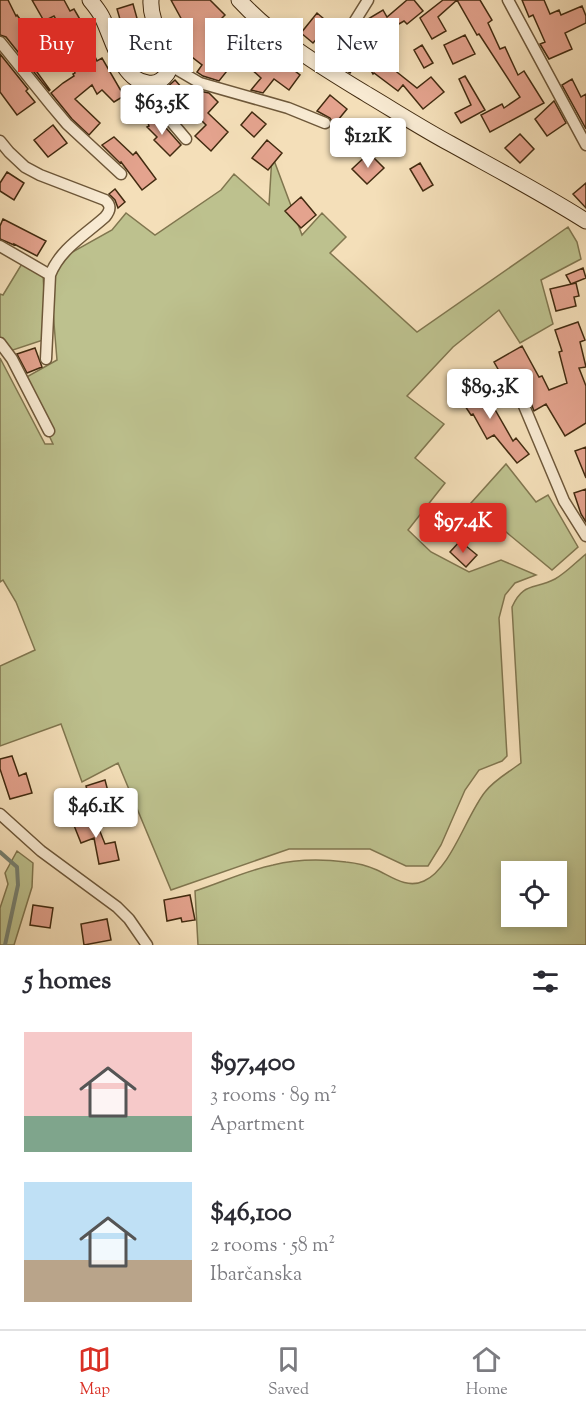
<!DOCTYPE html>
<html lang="en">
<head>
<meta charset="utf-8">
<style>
	:root { --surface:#fff; --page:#f2f2f3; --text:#2b2b33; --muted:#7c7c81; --line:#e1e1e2; --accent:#d93025 }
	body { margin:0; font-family:"Sorts Mill Goudy",serif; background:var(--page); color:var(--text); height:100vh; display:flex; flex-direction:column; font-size:22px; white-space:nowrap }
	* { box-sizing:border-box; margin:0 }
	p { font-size:20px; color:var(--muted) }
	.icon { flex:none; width:33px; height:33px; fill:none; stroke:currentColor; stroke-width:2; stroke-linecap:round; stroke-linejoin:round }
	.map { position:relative; height:945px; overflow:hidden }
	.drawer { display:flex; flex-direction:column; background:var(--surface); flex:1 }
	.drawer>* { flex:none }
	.banner { position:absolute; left:18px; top:18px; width:550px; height:54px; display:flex; gap:12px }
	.controls { position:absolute; left:501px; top:861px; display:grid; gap:12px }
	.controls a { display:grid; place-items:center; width:66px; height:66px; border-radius:0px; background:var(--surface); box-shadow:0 3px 9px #0003; font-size:30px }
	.price { position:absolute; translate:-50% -51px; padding:0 14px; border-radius:6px; background:#fff; color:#222; font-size:20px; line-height:39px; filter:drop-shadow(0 2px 3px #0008) }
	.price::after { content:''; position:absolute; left:50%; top:36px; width:18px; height:14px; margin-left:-9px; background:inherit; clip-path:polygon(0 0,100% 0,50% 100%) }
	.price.active { background:var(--accent); color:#fff }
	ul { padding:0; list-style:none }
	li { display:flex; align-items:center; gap:18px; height:150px; padding:0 24px }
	li span { display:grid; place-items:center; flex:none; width:168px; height:120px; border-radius:0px; color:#555 }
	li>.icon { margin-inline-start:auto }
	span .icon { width:72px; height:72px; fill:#fffc; stroke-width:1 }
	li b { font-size:26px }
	h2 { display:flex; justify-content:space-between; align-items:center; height:72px; padding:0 24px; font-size:26px }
	.tag { padding:0 21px; border-radius:0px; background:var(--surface); box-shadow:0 3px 9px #0003; font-size:21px; line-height:54px }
	.tag.active { background:var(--accent); color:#fff }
	.tabs { display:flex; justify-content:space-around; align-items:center; height:84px; border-top:2px solid var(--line); background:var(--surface); font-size:16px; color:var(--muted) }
	.tabs a { display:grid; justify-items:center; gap:3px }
	.tabs .active { color:var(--accent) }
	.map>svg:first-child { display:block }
</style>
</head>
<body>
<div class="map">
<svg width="586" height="945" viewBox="0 0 586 945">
	<rect width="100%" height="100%" fill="#f4dfb9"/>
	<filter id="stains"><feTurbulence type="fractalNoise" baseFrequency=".00333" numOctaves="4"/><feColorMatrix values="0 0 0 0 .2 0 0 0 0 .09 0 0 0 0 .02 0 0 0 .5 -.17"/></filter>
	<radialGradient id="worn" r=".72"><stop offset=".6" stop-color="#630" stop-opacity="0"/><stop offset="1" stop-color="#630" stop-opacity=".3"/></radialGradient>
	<path fill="#bdc18e" stroke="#80764f" stroke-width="1.5" fill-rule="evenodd" d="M272,155l30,80 20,-22 24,24 -16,16 87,79 151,-105 9,15 4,17 -40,21 12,44 -33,19 -21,-33 -46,37 -46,49 37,28 -29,34 30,25 -37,47 23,22 38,20 32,-12 35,15 -21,8 -10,12 -6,23 8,138 -5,5 -23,9 -14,20 -24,55 -13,21h-22l-36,-17h-81l-118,41 -53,-127 -36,19 -21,-58 -61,22v-80l35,-16 -19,-48 -13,-22 -3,2v-224l45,86h8l-30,-65 34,-19 -7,-85 17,-20 45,-25 14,-17 29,22 66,-45 13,-16 35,31z
		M23,262l20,10 3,67 -33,11 -13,-9v-47l3,1z
		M506,464l30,38 12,-7 30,52 -26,23 -81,-67z
		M586,554v391h-388l-3,-54c25,-8 53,-21 78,-26 24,-6 49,-6 73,-3 10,1 22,4 31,8 15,7 30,19 47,11 27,-12 42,-65 61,-89 9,-12 24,-20 36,-29l-9,-156c11,-25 22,-17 43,-28 11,-6 21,-17 31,-25zM512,872h44v44h-44z
		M17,851l16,12 -1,24 -18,58h-14v-37l8,-24 -3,-11z"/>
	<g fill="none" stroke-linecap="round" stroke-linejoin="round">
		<path stroke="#788272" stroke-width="4" d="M0,852l17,15 1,18 -13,60"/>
	</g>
	<path fill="#e4a38e" stroke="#422b10" stroke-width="1.5" d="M0,0h8l8,16 1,-1 8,11 -5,3 7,9 -2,1 17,23 -8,6 16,22 -1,1 -43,-54 -6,-2z
		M32,0h32l6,11 4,-2 11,19 -2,2 14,31 5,-3 22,38 -10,6 -12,-12 -5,4 -5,-9 -17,14 25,24 -11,12 -17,-16 -21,-26 12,-10 11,-7 -1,-2 2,-1 -11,-25 7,-3 -17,-29 -10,5z
		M171,0h39l15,15 -14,14 27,23 13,-15 29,26 2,-2 18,14 -11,15 -15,-11 -11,14 -12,-3 10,-12 -23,-21 -19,24 -16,-5 -6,-4 5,-7 -18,-14 -5,3 -10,-22 14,-10z
		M407,0h7l9,11 -16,13 -3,-3 -26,15 -10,-17 15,-9 4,7z
		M443,0h14l-19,17 8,14 -14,8 -12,-21z
		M457,0h23l12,20 -4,3 12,26 5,-2 13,28 6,-4 20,32 -54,29 -9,-17 21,-11 2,4 16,-11 -41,-63 -2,1z
		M522,0h22l6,14 9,-4 2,5 21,-9 4,10v7l-21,10 7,16 -23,10 -9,-15 5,-2 -12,-27 -4,2z
		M133,4l7,25 -3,1 6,15 -3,1 7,19 -9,3 -10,-14 -11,-26 5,-2 -5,-17z
		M317,13l13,11 -17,19 -12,-10z
		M465,35l10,19 -22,10 -9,-19z
		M353,38l39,25 -4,2 29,23 14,-11 13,15 -21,17 -20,-24 -5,6 -24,-18 -1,1 -11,-19 -12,18 -13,-9z
		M422,45l11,18 -9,5 -10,-18z
		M0,54l28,35 -2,2 9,11 -18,13 -17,-23z
		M465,76l20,34 -24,13 -6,-10 16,-8 -12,-26z
		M572,79l9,18 5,-3v35l-24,-44z
		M175,80l15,17 -12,11 -15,-17z
		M199,91l10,2 9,9 -10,11 20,19 -17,19 -16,-15 11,-11 -20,-20z
		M330,95l17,14 -13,16 -4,-7 -13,-7z
		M554,101l12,22 -19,13 -12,-17z
		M143,108l21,21 2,-1 15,17 -11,11 -16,-16 3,-3 -10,-10 2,-1z
		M252,112l14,12 -12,13 -13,-12z
		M53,125l14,18 -19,14 -14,-17z
		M520,134l14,15 -14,14 -15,-15z
		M114,137l19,18 3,-3 20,27 -14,11 -21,-28 -1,1 -18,-18z
		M267,140l15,13 -14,17 -16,-12z
		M369,153l15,15 -17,16 -15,-15z
		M420,163l13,22 -10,6 -13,-22z
		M7,172l17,11 -10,17 -14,-9v-8z
		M586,183v25l-13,-14z
		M115,189l10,13 -7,6 -3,-8 -6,-6z
		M301,197l15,18 -15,13 -16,-17z
		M3,219l43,22 -9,15 -23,-12v1l-14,-6v-13z
		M583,268l3,10 -15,6 -5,-9z
		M576,283l3,13 -5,1 2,9 -20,5 -6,-22z
		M578,322l7,18 -5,2 6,25 -7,1 7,18v37l-21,13 -19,-32 -12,7 -5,-13 -7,-4 -12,-23 -8,5 -8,-14 28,-16 17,31 3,-1 7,14 18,-7 -8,-31 3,-1 -7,-21z
		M35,348l7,19 -15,6 -10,-19z
		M477,382l13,19 23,40 3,-3 13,16 -12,9 -23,-28 -7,4 -14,-25 -2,1 -14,-21z
		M586,447v31l-11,-27z
		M586,489v33l-5,-8 -7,-21z
		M437,507l18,15 -11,14 -18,-14z
		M460,541l17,14 -11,12 -16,-15z
		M12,756l7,20 7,-3 6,20 -22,6 -10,-30v-10z
		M105,780l5,19 -19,6 -5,-19z
		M93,814l12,30 10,-2 4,18 -20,4 -5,-26 -13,5 -8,-20z
		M190,895l5,25 -13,2 -1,-4 -14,3 -3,-21z
		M33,905l20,3 -3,20 -20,-3z
		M107,919l4,21 -27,5 -3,-21z"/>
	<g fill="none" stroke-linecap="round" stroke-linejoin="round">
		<g stroke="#6e583a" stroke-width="13">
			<path id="street" d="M508,0l78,145
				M0,42l51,63 16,19 54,50
				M171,66l29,17 88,25 37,15
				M325,69l43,-69
				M137,81l49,58
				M0,141l9,11 16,15 15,8 65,25c7,6 5,11 0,17 -20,18 -45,32 -55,58l-50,-29
				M0,343l12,16 37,72
				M46,359l4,-84
				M522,401l42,100 22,35
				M0,814l41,37 76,56 12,12 18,26"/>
		</g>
		<g stroke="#422b10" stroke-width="17">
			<path id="secondary" d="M90,0c5,6 10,12 13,19 10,21 19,62 45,64 5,1 9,0 13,-3 4,-3 9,-9 10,-15 1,-9 -6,-17 -9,-25 -6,-12 -12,-27 -11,-40
				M239,0c36,39 83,67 129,95 27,16 55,34 83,49 45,25 91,49 135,77"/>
		</g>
		<use href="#street" stroke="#f8ead2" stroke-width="10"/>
		<use href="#secondary" stroke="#f8ead2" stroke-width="15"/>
	</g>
	<rect width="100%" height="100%" filter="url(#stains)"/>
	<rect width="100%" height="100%" fill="url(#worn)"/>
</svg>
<div class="controls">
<a><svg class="icon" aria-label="locate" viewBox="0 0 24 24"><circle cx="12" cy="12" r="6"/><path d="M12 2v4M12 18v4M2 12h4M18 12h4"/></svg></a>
</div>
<b class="price" style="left:162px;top:136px">$63.5K</b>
<b class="price" style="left:368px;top:169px">$121K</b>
<b class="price" style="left:490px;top:420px">$89.3K</b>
<b class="price active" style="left:463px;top:554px">$97.4K</b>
<b class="price" style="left:96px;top:839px">$46.1K</b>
<div class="banner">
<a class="tag active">Buy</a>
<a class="tag">Rent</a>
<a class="tag">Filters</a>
<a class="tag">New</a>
</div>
</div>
<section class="drawer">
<h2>5 homes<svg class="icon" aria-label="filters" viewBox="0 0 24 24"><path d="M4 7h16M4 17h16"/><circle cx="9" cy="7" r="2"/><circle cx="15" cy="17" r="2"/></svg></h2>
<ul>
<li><span style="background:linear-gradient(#f6c9c9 70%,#7fa58c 0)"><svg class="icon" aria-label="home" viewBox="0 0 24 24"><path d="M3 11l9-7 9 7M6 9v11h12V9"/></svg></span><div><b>$97,400</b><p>3 rooms · 89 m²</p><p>Apartment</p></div></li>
<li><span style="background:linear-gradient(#bfe0f5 65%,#b9a48a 0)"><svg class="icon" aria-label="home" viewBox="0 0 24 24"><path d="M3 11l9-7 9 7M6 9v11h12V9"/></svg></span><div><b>$46,100</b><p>2 rooms · 58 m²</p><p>Ibarčanska</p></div></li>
</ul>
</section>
<nav class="tabs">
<a class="active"><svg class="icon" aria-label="map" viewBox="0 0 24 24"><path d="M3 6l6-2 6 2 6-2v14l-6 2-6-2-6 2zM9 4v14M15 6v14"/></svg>Map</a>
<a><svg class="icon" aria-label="saved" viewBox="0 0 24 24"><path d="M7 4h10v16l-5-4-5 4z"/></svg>Saved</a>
<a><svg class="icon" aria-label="home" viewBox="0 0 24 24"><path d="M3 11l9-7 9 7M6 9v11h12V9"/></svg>Home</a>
</nav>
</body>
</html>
